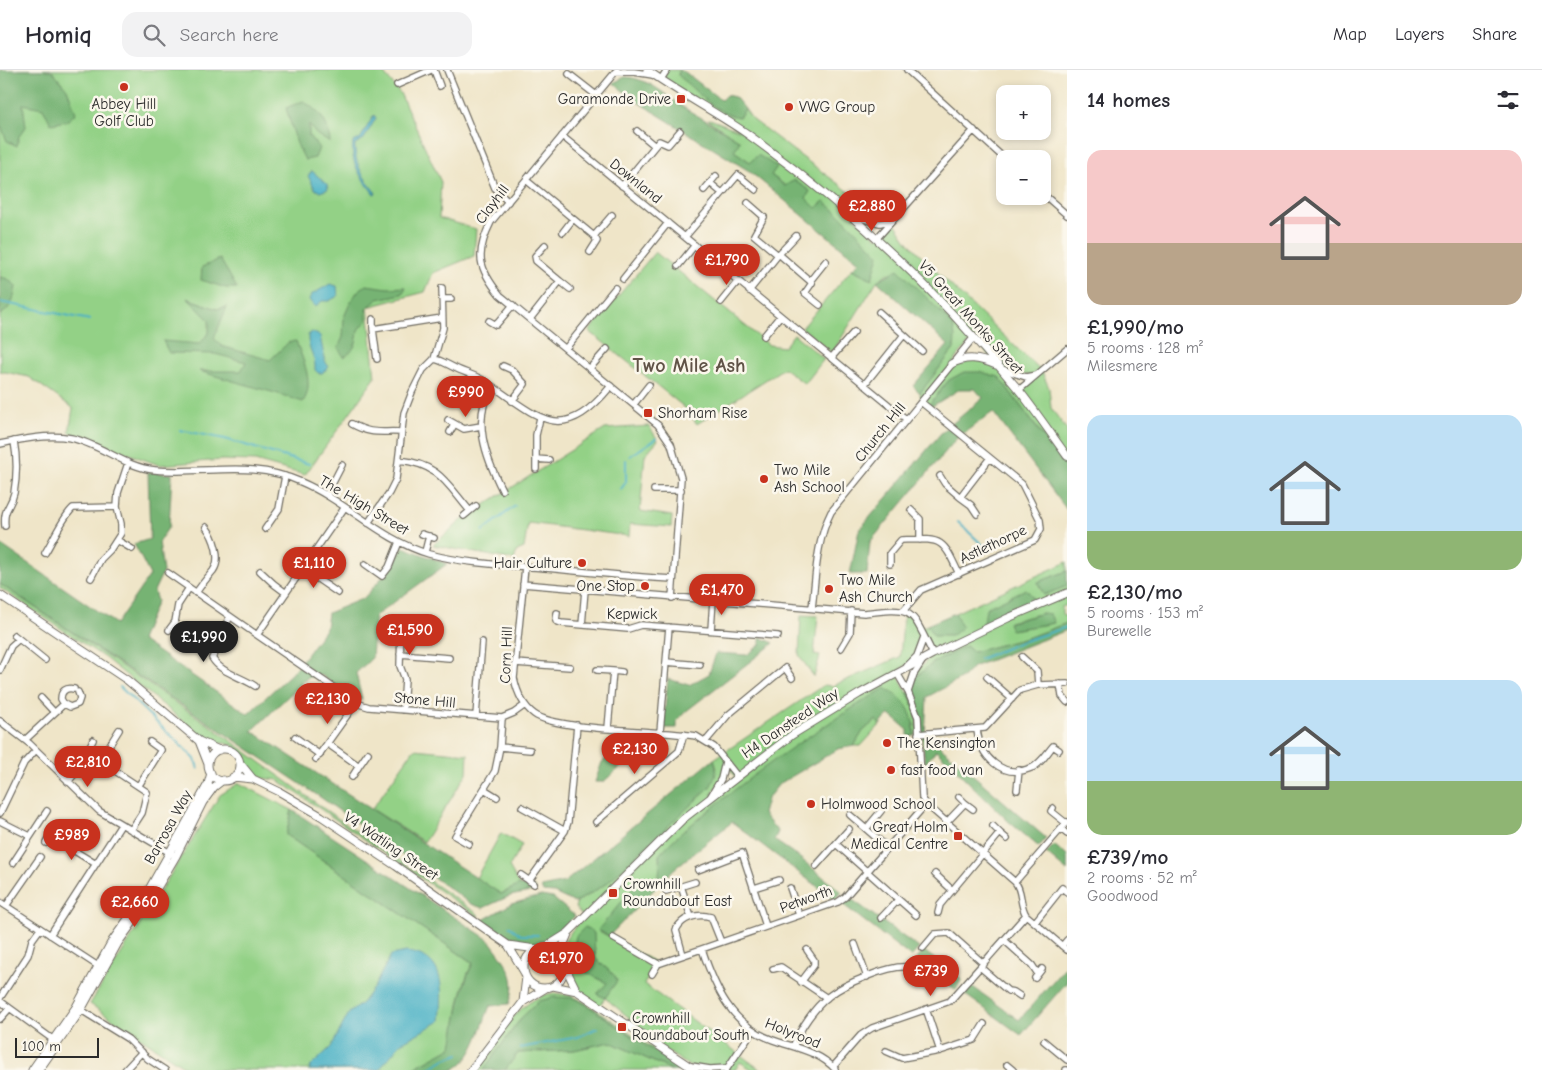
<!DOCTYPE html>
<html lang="en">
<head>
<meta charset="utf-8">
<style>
	:root { --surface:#fff; --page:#f2f2f3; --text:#2b2b33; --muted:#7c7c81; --line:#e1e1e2; --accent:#c8321e }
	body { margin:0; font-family:"Comic Neue",sans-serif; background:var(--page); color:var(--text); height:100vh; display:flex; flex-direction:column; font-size:19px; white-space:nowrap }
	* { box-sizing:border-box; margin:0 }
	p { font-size:16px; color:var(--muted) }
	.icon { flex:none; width:28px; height:28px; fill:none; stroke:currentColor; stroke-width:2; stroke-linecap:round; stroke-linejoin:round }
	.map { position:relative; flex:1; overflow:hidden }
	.side { display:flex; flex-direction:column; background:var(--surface); width:475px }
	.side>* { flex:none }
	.fabs { position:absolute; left:996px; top:15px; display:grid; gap:10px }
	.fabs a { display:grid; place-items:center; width:55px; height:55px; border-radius:10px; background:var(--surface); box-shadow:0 2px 8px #0003; font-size:25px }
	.scale { position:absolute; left:15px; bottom:12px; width:84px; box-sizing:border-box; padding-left:5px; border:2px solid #2b2b2b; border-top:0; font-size:14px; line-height:18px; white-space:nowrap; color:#2b2b2b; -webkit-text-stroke:4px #fbf7ec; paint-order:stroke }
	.price { position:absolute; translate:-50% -42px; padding:0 11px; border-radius:18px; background:var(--accent); color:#fff; font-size:16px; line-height:32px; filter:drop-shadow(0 1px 2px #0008) }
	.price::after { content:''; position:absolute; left:50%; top:30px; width:15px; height:11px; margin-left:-8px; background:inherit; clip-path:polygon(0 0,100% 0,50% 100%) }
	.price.on { background:#222; color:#fff }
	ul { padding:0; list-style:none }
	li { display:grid; align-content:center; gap:10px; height:265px; padding:0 20px }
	li span { display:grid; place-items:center; height:155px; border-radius:15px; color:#555 }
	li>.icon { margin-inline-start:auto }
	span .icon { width:90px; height:90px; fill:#fffc; stroke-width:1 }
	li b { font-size:21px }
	h2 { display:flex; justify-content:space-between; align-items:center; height:60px; padding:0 20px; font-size:21px }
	header { display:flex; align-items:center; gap:30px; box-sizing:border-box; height:70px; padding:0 25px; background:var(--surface); border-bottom:1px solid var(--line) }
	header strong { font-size:24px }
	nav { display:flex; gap:28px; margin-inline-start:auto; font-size:18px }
	.search { width:350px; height:45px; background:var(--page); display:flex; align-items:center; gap:12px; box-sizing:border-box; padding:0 18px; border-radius:15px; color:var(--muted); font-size:19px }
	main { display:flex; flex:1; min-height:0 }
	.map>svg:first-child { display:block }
</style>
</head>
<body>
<header>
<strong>Homiq</strong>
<div class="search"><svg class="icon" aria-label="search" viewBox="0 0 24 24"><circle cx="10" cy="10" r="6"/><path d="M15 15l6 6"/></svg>Search here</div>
<nav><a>Map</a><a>Layers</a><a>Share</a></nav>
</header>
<main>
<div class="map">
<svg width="1067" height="1000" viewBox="0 0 1067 1000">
	<rect width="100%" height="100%" fill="#fbf7ec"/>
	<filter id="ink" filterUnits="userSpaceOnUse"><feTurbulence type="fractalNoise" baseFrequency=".02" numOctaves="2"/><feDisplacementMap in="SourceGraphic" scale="10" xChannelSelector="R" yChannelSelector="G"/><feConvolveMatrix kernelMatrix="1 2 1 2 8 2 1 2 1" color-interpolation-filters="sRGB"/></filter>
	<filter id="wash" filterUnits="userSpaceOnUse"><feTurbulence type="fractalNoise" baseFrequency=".0096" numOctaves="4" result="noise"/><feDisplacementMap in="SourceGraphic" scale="20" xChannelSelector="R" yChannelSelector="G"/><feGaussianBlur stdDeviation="1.12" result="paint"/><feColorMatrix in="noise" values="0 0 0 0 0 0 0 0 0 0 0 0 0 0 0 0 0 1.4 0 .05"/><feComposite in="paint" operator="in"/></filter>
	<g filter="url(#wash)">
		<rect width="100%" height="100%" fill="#efe5c8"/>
		<path fill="#93d186" stroke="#5f7e58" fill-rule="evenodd" d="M18,0h363l19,23 41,89 -2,36 37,11 -2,27 -41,17 -8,19 -57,15 7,71 -70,97 -50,-14 -32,-1 -64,5 -90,-33 4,-24 -44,-31 -29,-6v-291z
			M667,0h12l-1,5 61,42 6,-8 7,10 42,32 73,54 26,15 14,21 34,35 101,96 7,16 2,20 16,22v38l-68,-91 -50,3 -21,26 -7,-4 -1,-9 34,-44 -1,-23 -65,-53 -11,8 -45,72 -30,-25 50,-59 20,10 -49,-77 -7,6 -10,-10 4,-7 -24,-5 -15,-11 5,-8 -26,-5 -16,-11 6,-10 -32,-21 2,-1 33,13 -82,-53zM853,146l27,7 12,-3 -15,18zM974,267l23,29 -26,-8 -19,5zM1001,299l15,5 21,2 -18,14z
			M655,182l114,93 15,2 10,-13 30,25 -19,25 -21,-16 -87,56 -13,-17 -95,-76z
			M649,356l9,14 -13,15 -5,56 32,5 -1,11 -41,-3 -1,12 -101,-13 -4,25 -7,3 -3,9 -81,-15 35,-30 137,-86z
			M1067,492v9l-29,12 6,12 23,-9v19l-5,2v7l5,3v6l-40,15 -54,14 -7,-6 -33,17 -15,12 -4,-1 19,-20 -8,-17 -8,19 -20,17 18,34 3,27 -4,1v-11l-29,-36 -86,55 -100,75 -40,37 1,18 -8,14 -5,-2 -48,46 59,33 -14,20 117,86h-8l-13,-8 -5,8 -46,-4 -40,-27v-5l-44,-36 -6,8c-17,-12 -44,-35 -36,-60 3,-10 14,-21 20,-30l-8,-9 2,-5 30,-19 110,-114 -3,-10 110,-74 8,1 68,-29 4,-47 17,18 6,-3 7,11 27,-9 -6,-14zM1043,543l10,10 -42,7 -2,-8zM729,698l7,9 -25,18zM576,866l20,13 -1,9 20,18 2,5 -9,2 -30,-18 -4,-16z
			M0,514l212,143 118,86 148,101v3l-200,-137 -16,-2 -15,-10 -6,-13 -7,-9 -10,-3 -10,1 -10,-6 -99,-80 -105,-70z
			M801,545l17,1 -4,39 6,1 -6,21 -15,-22z
			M876,650l4,5 -19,21h-7l9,-15z
			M414,679l54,5 -1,19 -43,69 -52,-33z
			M239,713l53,27 -6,25 187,128c-13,21 -17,59 -20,84l-43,23h-221l-99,-66 130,-209z
			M501,763l21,12 -13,22 10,18 -18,9 -25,-16z
			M554,923l19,3 15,8 97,66h-4l-94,-65 -65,12 -39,53h-8c21,-28 41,-72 79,-77z
			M610,972l62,28h-167l13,-17 56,-3z"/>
		<path fill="#76b373" stroke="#506f4f" d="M0,0h51l16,19 9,24 -9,8 -16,3 -8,-16 -20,-4 3,23 -7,9 -2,10 -10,-5 -7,-17z
			M679,0l6,2 36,28 5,-5 9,2 10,12 -6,8c-23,-3 -44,-27 -61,-42z
			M625,7c27,2 40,19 61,32 19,11 37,21 54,32l-6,10 16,11 8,-7 19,12 -6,8 14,11 9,-6 16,11 -4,7 10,10 8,-7 16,14 39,40 -7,24 -20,-10 7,-7 -110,-91 -113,-70 -23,-18z
			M303,31c17,11 26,21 27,42l-14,-9 -7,-9v11l10,12 -4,10 -10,2 -8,-16 -11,-36z
			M220,189l17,29h-11l-25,-8 1,-13z
			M898,199l46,46 9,11 2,11 -1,12 -34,44 -7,-7 35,-41 -71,-64z
			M0,207l8,2 8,7c-2,13 -4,22 -16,29z
			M366,215l22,3 18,-1 -4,7 -24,5 -12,10 1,12 -9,9c-1,13 -3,20 -14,27l-6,-9 5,-11 1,-20 7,-16 7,-10z
			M187,228l30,11 10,-2 -13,31 7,8 49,14 19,-18 7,-1c7,19 19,43 7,61 -34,-12 -69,-20 -104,-31h42l5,-9 -31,-8 -46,-1 -6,-12 37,3 9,-12v-12z
			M964,302h17l18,5 68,92v41l-74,-98 -36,26 -87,104 -3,32h-17l9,-44 83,-98 41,-34 -8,-9h-15l-31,19 -1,-2 21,-26z
			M148,402l24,2 -3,53 -10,14 4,31 -9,19 3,10 -16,39 107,74 47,-44 31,-42 2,-15 36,-15 29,-33 10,-18 44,17 -72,52 -3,42 -16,15 6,27 -18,-8 -23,-17 -14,3 -55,53 249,163 18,-9 16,3v3l-25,5 -27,12 -12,-4 -151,-107 -320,-213v-40l116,80 34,-49 -16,-31 16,-5z
			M1067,501v15l-23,9 -6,-13z
			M1026,519l9,11 -51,23 2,-15z
			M955,543l7,14 -11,9h-17l-7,-11z
			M1043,543l7,1 4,9 -43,7 -3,-7z
			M1067,553v7l-94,37 -9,10 -37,20 -2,37h-7v-17l-10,-25 6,-18 4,1 15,-12 33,-17 7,6 54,-14z
			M760,567l14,6 -89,69 -8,9v7h-14l5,-49 21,6 20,-11 7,-21 31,2 13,-10z
			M885,618c20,10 29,24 29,47l-6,1v-6l-19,-16 -9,11 -4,-5 -13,11 -9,15 -16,3 -59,35 -12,15 -4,15 15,18 -4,8 22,15 46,37 -7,8 -103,-78 -58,47 -64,66 3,3 -15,-8 41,-49 13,6c9,-10 8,-18 7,-32 15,-18 36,-33 54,-48 54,-44 112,-83 172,-119z
			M622,666l34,2 -53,44h-8l7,-20 24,-18z
			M922,666h6l118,102 -7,9 -32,-27 -71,-70 -11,14z
			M714,689c4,12 2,17 -4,28l-103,96 -32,20 -21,-10 -11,-1 -2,-5 24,-5z
			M292,740l197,130c16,22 31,36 20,64l-19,2c-9,20 -15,55 -38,64h-42l42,-23c5,-28 8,-59 21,-84l-187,-128z
			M1054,775l13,11v15l-21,-18z
			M541,826l12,2 22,18c-36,38 -52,32 -92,4l28,-16z
			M850,828l69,50 -8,9 -70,-54z
			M585,857l9,6 1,25 20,18 2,5 -12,17 -8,-4 10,-11 -22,-11 -7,-6 -4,-17 2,-13z
			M924,881l38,28 -6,11 -40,-30z
			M1067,895v17l-46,53 -58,-42 7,-8 49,35z
			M554,927l19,1 14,7 94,65h-9l-62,-28 -36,8 -56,3 -13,17h-22l39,-53 17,-16z"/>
		<path fill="#46b0c5" stroke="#386e78" d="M374,45l2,3 -12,21 -9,5c-1,20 9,34 21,49l-2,1c-13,-17 -24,-30 -21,-52l7,-3z
			M312,101l15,13 1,5 -8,3 -5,-3 -7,-13z
			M330,214l7,2 1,10 -9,5h-7l-7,6 -6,-7 2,-5z
			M312,262l8,4 5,25 4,6 -7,6h-4l-3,-3c1,-15 -8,-20 -7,-35z
			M406,882c40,3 37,38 34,69l-39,22 -22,27h-70l2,-4 20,-19 18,-34 13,-10 12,-16 17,-32z"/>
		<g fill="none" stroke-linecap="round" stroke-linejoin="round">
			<path stroke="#46b0c5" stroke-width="2" d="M0,232l90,18
				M180,360l45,9 84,25
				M630,386l27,-18
				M621,419l5,-7v-22
				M958,452l31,29
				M483,461l32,-25
				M980,589l41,-17 46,-15
				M120,617l75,72 3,10
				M509,856l12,9h17
				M520,978l58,-11 19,-9
				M426,1000l19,-11 14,-5"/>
		</g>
	</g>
	<g filter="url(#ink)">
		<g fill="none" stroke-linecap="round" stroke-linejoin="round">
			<g stroke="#706c62" stroke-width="8">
				<path id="minor" d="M434,0l6,16
					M447,0l48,118 13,14
					M617,0l-126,152c-16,32 -13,46 9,73l158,130 13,19 10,34 -9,120
					M907,0l98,89
					M615,2h19l19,3
					M569,4l27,21
					M661,9l6,-9
					M397,15l34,-15
					M637,61l18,15
					M562,66l344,283
					M526,110l68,56 18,-21
					M710,113l6,-7
					M622,116l37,-45 9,4 12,-14
					M704,120l6,-7 12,10
					M1042,123l25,22
					M748,133l16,14 -10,18 24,20 -29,36
					M852,146l28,7 13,-3
					M563,162l10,-13
					M685,167l53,-62 18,15
					M877,168l97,-108
					M545,175l-10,11 1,5 24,20
					M590,182l7,-11 -3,-5
					M778,185l18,-19
					M780,185l30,26 16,-20
					M678,196l17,-21
					M623,209l45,-56
					M810,211l2,2 -7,10 15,12
					M442,229h9
					M721,232l17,-21
					M879,242l43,39
					M373,249v10l69,-11
					M530,249l30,-38 10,8
					M489,251l7,4 17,-20
					M373,259l4,30
					M764,266l16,-20
					M566,278l49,-60
					M831,288l23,-26
					M434,289c7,1 14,6 21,9 10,5 21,7 31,14 53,34 74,66 125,4
					M503,296l9,4 13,14 -13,17
					M590,298l17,-19
					M1002,299l24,8 10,-2
					M864,315l39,-49
					M492,316c-21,33 -6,72 10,104
					M1019,320l48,-41
					M634,334l15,-19
					M540,348l-4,17v24l13,1
					M448,350l16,9 17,-3
					M352,354c20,11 27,7 49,8
					M450,362l4,-7
					M0,374c23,-5 47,-10 71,-6 30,6 53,29 84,32 51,5 95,-11 146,12 45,19 80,58 128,72 38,10 77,11 116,14 43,4 85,9 128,11
					M399,390c40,4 47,23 71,51
					M536,399v-10
					M940,406l5,8 15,13
					M654,420h27
					M327,424l15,-29
					M345,437l-88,128 99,68 13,4 133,11 12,-5 11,-8
					M911,440l9,9v21
					M977,444l-6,-9 -11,-8 30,-39
					M464,446l12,-10
					M368,453l21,-30 7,-14 8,-66 8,-21 11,-22 11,-11 9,-31 -1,-40
					M5,456c-2,-18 6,-19 9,-33 3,-17 3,-36 0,-52
					M265,459l14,-20 6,-33
					M422,464l12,4
					M117,470l15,9
					M425,482l4,-16
					M45,483c8,-13 18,-36 28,-45l44,-1
					M365,494l17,12 7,-9 10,-25
					M890,494v-11l11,-13c41,-1 41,-3 58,34
					M525,497l-11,111c3,14 8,27 20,36 22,17 128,16 162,22l18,11 23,29
					M303,499l35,24
					M260,501l14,13 12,9
					M168,503l89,62
					M91,508l10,-19 9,-9 11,-17v-9l-4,-17 1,-14 10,-30
					M523,514l341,29c52,-6 46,-4 69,41
					M196,523c5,-8 11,-15 17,-22 9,-12 1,-34 -7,-44
					M812,538c4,-33 4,-66 19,-96l143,-175
					M904,540l17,-20 114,-50 6,-11 -1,-9 -18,-36 -101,-82
					M557,543l-1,8 5,2 67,6 13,-4 137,11
					M230,547l-10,17 -1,13 -7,11c9,15 28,18 43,28
					M390,553l11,2 -1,41 5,13 -2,31
					M582,555l3,-35
					M169,560l6,-8 3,-17 11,-17
					M711,560l2,-30
					M19,569l26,21
					M841,578l9,-15 1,-22
					M400,584l49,4
					M1022,587l15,14 1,14
					M666,592l34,3
					M515,593l55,4
					M907,596l10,-10 7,-19
					M0,600l11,-24 8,-7 -5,-4
					M597,600l16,1
					M897,603l11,19 10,25 4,81 4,6 89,78c8,9 4,22 11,33l41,35
					M987,607l25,22
					M1060,614l2,12 5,6
					M74,619c-8,-2 -13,2 -13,10l3,5 6,3 8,-3 2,-6 -2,-6
					M908,622l6,-18 9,-14
					M41,628l13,14
					M476,646l6,-74
					M502,648l-2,29 30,3
					M0,651l30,23 69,67 73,43
					M608,658l5,-57 9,1
					M977,660c3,26 25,50 54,38 9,-3 16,-15 22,-22l6,4
					M660,662l9,-105
					M918,664l67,-6 35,-38 18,-5 29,-1
					M295,667l25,18
					M25,670l39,-36
					M706,671l22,-26 57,-47 7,10
					M328,674l31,22 -7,11
					M316,689l40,-56
					M100,691l47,31 -5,21 -11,17
					M359,696l9,-13
					M94,700l25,-40
					M68,712l9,-11 16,-31
					M139,715l22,-35 -11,-8
					M484,719l13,8
					M1017,720l2,-20
					M711,726l10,-17 4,-17
					M959,727l6,6
					M522,737l43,24
					M1053,738l-2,3 15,12
					M0,743l24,-50 12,-13
					M850,745l38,33
					M0,751l30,15
					M596,752l83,-71 5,-17
					M947,752l18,-19 8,6
					M866,759l15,-18
					M1061,759l6,5
					M1000,763l7,6
					M46,773l4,-7 46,28
					M469,774l-14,-8 40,-65 5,-24
					M836,774l80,71
					M13,793l34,-52
					M816,796l33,-37
					M698,800l44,-17 24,73
					M935,804l17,16
					M521,805l13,9
					M529,811l36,-50 3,-9 9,-97
					M1015,812l52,-60
					M681,816l10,31
					M754,818l25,-8
					M790,818l9,27
					M666,821l29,-9
					M0,832l101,66
					M6,836l34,-49
					M938,843l2,-8 60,-72 -7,-7
					M881,848l17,-18
					M1035,852l27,-34 5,4
					M50,865l71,-110
					M613,868l45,26
					M1004,870l28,25 6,9
					M855,874l12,33
					M1062,876l5,-6
					M923,878l12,-14 14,-1 35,31
					M702,879c13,39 29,76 71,91 22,8 45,11 62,29
					M683,885l-7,-25c6,-13 22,-17 35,-13l10,25
					M980,897l28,24 6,1 6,4
					M773,899l8,-2 46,31
					M652,904l6,-10 180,-62 7,-5 81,-93
					M1035,908l7,-9
					M801,912l13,-17v-5l-7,-10
					M0,928l28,-43 4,-15 8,-11
					M0,931l55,40
					M78,938l50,31 20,20 17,11
					M926,939l14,42 34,-11 10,-16
					M0,949l9,-10
					M1044,971l23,19
					M794,975c6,-17 21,-38 35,-49 15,-12 60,-31 79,-29
					M886,981l16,7 38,-7
					M1007,995l6,5
					M691,996l19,3 17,-1
					M833,997l28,-32 11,-7 78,-27 76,-86
					M125,1000l17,-18
					M726,1000l27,-40
					M1066,1000h1"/>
			</g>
			<g stroke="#706c62" stroke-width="9">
				<path id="tertiary" d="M647,0c32,23 67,41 99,63 102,73 193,159 272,256 17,21 33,45 49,67
					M951,294c16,-8 28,-6 45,1
					M0,525l127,85 72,61 20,9
					M199,671l9,23
					M208 695a16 16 0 1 1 32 0a16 16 0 1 1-32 0Z
					M240,693l13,16
					M233,707l20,2 27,13 41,24 75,50 112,79 16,27
					M508,875l28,4
					M524 898a20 20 0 1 1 40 0a20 20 0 1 1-40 0Z
					M544,878l24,-15 115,-114 109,-84 67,-41 74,-40 75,-36 59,-25
					M562,888l1,-12 5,-12
					M565,897l12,24
					M553,916l24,5 118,79
					M523,932l3,-25
					M32,1000l44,-63 36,-66 36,-50 60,-107 3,-11
					M39,1000l42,-60 37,-67 35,-48 23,-39 27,-54 11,-15 9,-7
					M471,1000l52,-68 23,-14"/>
			</g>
			<use href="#minor" stroke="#fff" stroke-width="5.5"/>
			<use href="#tertiary" stroke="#fff" stroke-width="7"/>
		</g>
	</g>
	<g fill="#c8321e" stroke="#fbf7ec" stroke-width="2">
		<circle cx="124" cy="17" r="5"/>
		<rect x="676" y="24" width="10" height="10" rx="2.5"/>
		<circle cx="789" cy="37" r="5"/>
		<rect x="643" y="338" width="10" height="10" rx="2.5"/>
		<circle cx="764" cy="409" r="5"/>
		<circle cx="582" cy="493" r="5"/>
		<circle cx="645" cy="516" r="5"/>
		<circle cx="829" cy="519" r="5"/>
		<circle cx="887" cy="673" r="5"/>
		<circle cx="891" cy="700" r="5"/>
		<circle cx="811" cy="734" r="5"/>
		<rect x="953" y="761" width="10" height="10" rx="2.5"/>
		<rect x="608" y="818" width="10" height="10" rx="2.5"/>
		<rect x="617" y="952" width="10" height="10" rx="2.5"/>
	</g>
	<g text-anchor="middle" stroke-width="5" stroke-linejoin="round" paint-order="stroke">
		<g font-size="15" fill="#2b2b2b" stroke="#fbf7ec" text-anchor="start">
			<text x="671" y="34" text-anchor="end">Garamonde Drive</text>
			<text x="124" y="39" text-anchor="middle">Abbey Hill<tspan x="124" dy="17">Golf Club</tspan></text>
			<text x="799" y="42">VWG Group</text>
			<text x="658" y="348">Shorham Rise</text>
			<text x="774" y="405">Two Mile<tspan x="774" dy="17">Ash School</tspan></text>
			<text x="572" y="498" text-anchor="end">Hair Culture</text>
			<text x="839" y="515">Two Mile<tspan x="839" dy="17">Ash Church</tspan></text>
			<text x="635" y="521" text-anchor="end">One Stop</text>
			<text x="897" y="678">The Kensington</text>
			<text x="901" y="705">fast food van</text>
			<text x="821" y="739">Holmwood School</text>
			<text x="948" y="762" text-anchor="end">Great Holm<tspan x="948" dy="17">Medical Centre</tspan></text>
			<text x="623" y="819">Crownhill<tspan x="623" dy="17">Roundabout East</tspan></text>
			<text x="632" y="953">Crownhill<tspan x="632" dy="17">Roundabout South</tspan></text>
		</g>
		<g font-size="15" fill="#2b2b2b" stroke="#fbf7ec">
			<text transform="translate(636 111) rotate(39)" y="5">Downland</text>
			<text transform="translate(492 134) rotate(-53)" y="5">Clayhill</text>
			<text transform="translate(971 247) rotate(48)" y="5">V5 Great Monks Street</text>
			<text transform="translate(880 362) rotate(-51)" y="5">Church Hill</text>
			<text transform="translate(364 435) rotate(31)" y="5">The High Street</text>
			<text transform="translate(993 474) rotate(-25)" y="5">Astlethorpe</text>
			<text x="632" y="549">Kepwick</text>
			<text transform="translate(506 585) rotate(-88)" y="5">Corn Hill</text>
			<text transform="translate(425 630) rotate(5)" y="5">Stone Hill</text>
			<text transform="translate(790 653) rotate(-34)" y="5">H4 Dansteed Way</text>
			<text transform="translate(168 757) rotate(-61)" y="5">Barrosa Way</text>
			<text transform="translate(391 776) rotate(34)" y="5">V4 Watling Street</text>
			<text transform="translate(806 829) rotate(-20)" y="5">Petworth</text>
			<text transform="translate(793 963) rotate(22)" y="5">Holyrood</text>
		</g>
		<g font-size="20" font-weight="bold" fill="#605347" stroke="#fbf7ec">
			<text x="689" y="302">Two Mile Ash</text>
		</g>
	</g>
</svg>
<div class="fabs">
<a>+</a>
<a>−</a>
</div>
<div class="scale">100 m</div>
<b class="price" style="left:872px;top:162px">£2,880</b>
<b class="price" style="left:727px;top:216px">£1,790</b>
<b class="price" style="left:466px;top:348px">£990</b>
<b class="price" style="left:314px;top:519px">£1,110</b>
<b class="price" style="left:722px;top:546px">£1,470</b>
<b class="price" style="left:410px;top:586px">£1,590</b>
<b class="price on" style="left:204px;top:593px">£1,990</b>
<b class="price" style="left:328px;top:655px">£2,130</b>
<b class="price" style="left:635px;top:705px">£2,130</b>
<b class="price" style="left:88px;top:718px">£2,810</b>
<b class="price" style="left:72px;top:791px">£989</b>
<b class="price" style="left:135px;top:858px">£2,660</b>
<b class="price" style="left:561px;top:914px">£1,970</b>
<b class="price" style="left:931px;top:927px">£739</b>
</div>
<section class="side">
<h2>14 homes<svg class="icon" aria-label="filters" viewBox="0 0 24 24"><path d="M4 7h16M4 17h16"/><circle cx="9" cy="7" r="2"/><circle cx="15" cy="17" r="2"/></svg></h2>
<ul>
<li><span style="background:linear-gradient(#f6c9c9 60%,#b9a48a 0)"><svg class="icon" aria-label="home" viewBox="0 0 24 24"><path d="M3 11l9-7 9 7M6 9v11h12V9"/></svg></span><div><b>£1,990/mo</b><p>5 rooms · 128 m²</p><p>Milesmere</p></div></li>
<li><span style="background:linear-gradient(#bfe0f5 75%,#8fb573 0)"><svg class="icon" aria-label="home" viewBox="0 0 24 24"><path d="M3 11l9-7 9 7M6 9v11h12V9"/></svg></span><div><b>£2,130/mo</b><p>5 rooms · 153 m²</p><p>Burewelle</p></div></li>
<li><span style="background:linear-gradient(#bfe0f5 65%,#8fb573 0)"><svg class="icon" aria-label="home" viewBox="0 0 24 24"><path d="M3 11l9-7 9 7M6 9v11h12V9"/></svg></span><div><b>£739/mo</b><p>2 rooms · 52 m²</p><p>Goodwood</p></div></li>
</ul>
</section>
</main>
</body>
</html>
